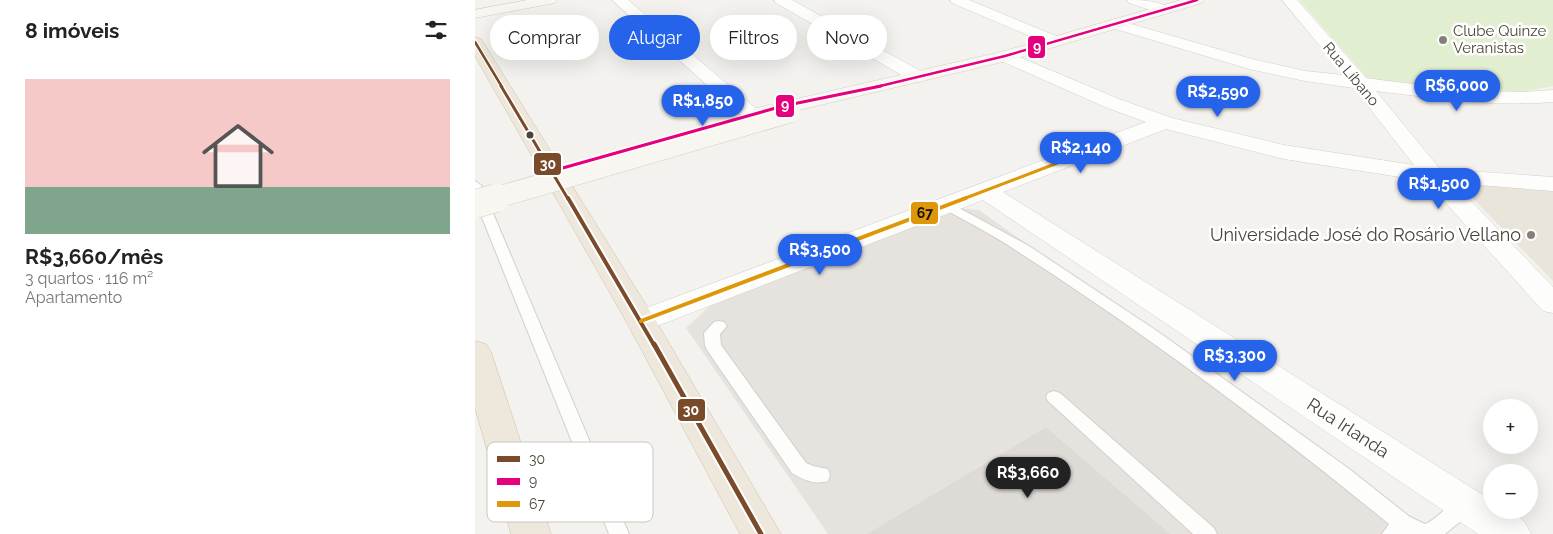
<!DOCTYPE html>
<html lang="pt">
<head>
<meta charset="utf-8">
<style>
	:root { --surface:#fff; --page:#f2f2f2; --text:#222; --muted:#767676; --accent:#2563eb }
	body { margin:0; font-family:Raleway,sans-serif; background:var(--page); color:var(--text); height:100vh; display:flex; flex-direction:column; font-size:19px; white-space:nowrap }
	* { box-sizing:border-box; margin:0 }
	p { font-size:16px; color:var(--muted) }
	.icon { flex:none; width:28px; height:28px; fill:none; stroke:currentColor; stroke-width:2; stroke-linecap:round; stroke-linejoin:round }
	.map { position:relative; flex:1; overflow:hidden }
	.side { display:flex; flex-direction:column; background:var(--surface); width:475px }
	.side>* { flex:none }
	.top-card { position:absolute; left:15px; top:15px; width:475px; height:45px; display:flex; gap:10px }
	.tools { position:absolute; left:1008px; top:399px; display:grid; gap:10px }
	.tools a { display:grid; place-items:center; width:55px; height:55px; border-radius:50%; background:var(--surface); box-shadow:0 5px 20px #0002; font-size:25px }
	.price { position:absolute; translate:-50% -42px; padding:0 11px; border-radius:18px; background:var(--accent); color:#fff; font-size:16px; line-height:32px; filter:drop-shadow(0 1px 2px #0008) }
	.price::after { content:''; position:absolute; left:50%; top:30px; width:15px; height:11px; margin-left:-8px; background:inherit; clip-path:polygon(0 0,100% 0,50% 100%) }
	.price.on { background:#222; color:#fff }
	ul { padding:0; list-style:none }
	li { display:grid; align-content:center; gap:10px; height:265px; padding:0 25px }
	li span { display:grid; place-items:center; height:155px; border-radius:0px; color:#555 }
	li>.icon { margin-inline-start:auto }
	span .icon { width:90px; height:90px; fill:#fffc; stroke-width:1 }
	li b { font-size:21px }
	h2 { display:flex; justify-content:space-between; align-items:center; height:60px; padding:0 25px; font-size:21px }
	.chip { padding:0 18px; border-radius:22px; background:var(--surface); box-shadow:0 5px 20px #0002; font-size:18px; line-height:45px }
	.chip.on { background:var(--accent); color:#fff }
	main { display:flex; flex:1; min-height:0 }
	.map>svg:first-child { display:block }
</style>
</head>
<body>
<main>
<section class="side">
<h2>8 imóveis<svg class="icon" aria-label="filters" viewBox="0 0 24 24"><path d="M4 7h16M4 17h16"/><circle cx="9" cy="7" r="2"/><circle cx="15" cy="17" r="2"/></svg></h2>
<ul>
<li><span style="background:linear-gradient(#f6c9c9 70%,#7fa58c 0)"><svg class="icon" aria-label="home" viewBox="0 0 24 24"><path d="M3 11l9-7 9 7M6 9v11h12V9"/></svg></span><div><b>R$3,660/mês</b><p>3 quartos · 116 m²</p><p>Apartamento</p></div></li>
</ul>
</section>
<div class="map">
<svg width="1078" height="534" viewBox="0 0 1078 534">
	<rect width="100%" height="100%" fill="#f4f2ee"/>
	<path fill="#eae5da" d="M985,185l93,3v93z"/>
	<path fill="#e1eecf" d="M824,0h254v86l-31,6 -153,-12z"/>
	<path fill="#e6e3df" d="M484,208l20,2 457,324h-267l-123,-106 -178,106h-40l-142,-206 25,-23z"/>
	<path fill="#dedbd6" stroke="#dcd9d4" d="M571,428l123,106h-301z"/>
	<g fill="none" stroke-linecap="round" stroke-linejoin="round">
		<g stroke="#d2d0cb" stroke-width="2">
			<path id="lane" d="M0,181l6,4 148,349h-20l-134,-334z
				M471,201l83,45 131,87 188,135 62,49 15,7c16,-6 30,-32 48,-25l3,6 -3,6 -28,23h-63l7,-10c-118,-96 -241,-189 -369,-271 -25,-17 -52,-31 -78,-45l-2,-3 2,-3z
				M244,321l5,1 3,4 -7,8 1,11 85,118 7,3 15,3 2,6 -2,6c-14,4 -24,-1 -36,-8l-85,-123 -2,-4 -1,-13 10,-11z
				M579,391l6,2 154,135 3,6h-24l-145,-133 -2,-4 2,-4z"/>
		</g>
		<g stroke="#d2d0cb" stroke-width="1">
			<path id="street" d="M137,0h16l131,111 3,4 -3,4 -7,2 -7,-2z
				M299,0h18l132,73 3,4 -3,4 -6,1 -6,-1 -136,-78z
				M475,0h19l92,38 2,3 -2,3h-12l-97,-41z
				M652,0c13,0 34,0 43,10l-2,3 -5,1 -34,-11z
				M807,0h15l69,78c62,8 124,18 187,12v12c-59,5 -118,-4 -177,-11l64,78 113,8v14l-99,-8 99,104v26l-10,-2 -117,-130 -142,-22 -118,-30 -163,63 488,308v10c21,0 31,4 40,24h-53l-495,-334 -331,128 -11,3 -11,-3 -4,-7 4,-7 516,-192 -41,-15 -106,-47 -3,-4 3,-4 6,-1 114,48 53,19 112,27 130,20 -60,-77 -49,-7 -56,-12 -140,-42 -3,-3 3,-3 5,-2 138,40 53,12 39,4z"/>
		</g>
		<g stroke="#d3cfc5" stroke-width="1">
			<path id="secondary" d="M52,0h30l-2,3 -5,1 -75,14v-8z
				M706,0h23l-2,3 -191,57 -250,59 -7,-2 -3,-4 3,-4 7,-2 240,-55z"/>
		</g>
		<g stroke="#ccbfa9" stroke-width="1">
			<path id="highway" d="M0,37l6,2 2,3 173,279 125,213h-41l-114,-213 -151,-265z
				M0,341l11,3 5,8 60,182h-40l-36,-126z"/>
		</g>
		<use href="#lane" fill="#fdfdfc" fill-rule="evenodd"/>
		<use href="#street" fill="#fdfdfc" fill-rule="evenodd"/>
		<use href="#secondary" fill="#f7f6f1" fill-rule="evenodd"/>
		<use href="#highway" fill="#ede8db" fill-rule="evenodd"/>
		<g stroke="#d3cfc5" stroke-width="22" stroke-linecap="butt">
			<path id="secondary-bridge-far1" d="M17,199l298,-87"/>
		</g>
		<g stroke="#d3cfc5" stroke-width="29" stroke-linecap="butt">
			<path id="secondary-bridge" d="M0,204l21,-6"/>
		</g>
		<use href="#secondary-bridge-far1" stroke="#f7f6f1" stroke-width="21"/>
		<use href="#secondary-bridge" stroke="#f7f6f1" stroke-width="28"/>
		<g stroke="#fff" stroke-width="5">
			<path id="bus-1-far3" d="M0,42l27,45"/>
		</g>
		<g stroke="#fff" stroke-width="6">
			<path id="bus-1-far2" d="M26,86l67,113"/>
		</g>
		<g stroke="#fff" stroke-width="8">
			<path id="bus-1-far1" d="M93,198l86,147"/>
		</g>
		<g stroke="#fff" stroke-width="9">
			<path id="bus-1" d="M179,344l107,190"/>
		</g>
		<g stroke="#fff" stroke-width="5">
			<path id="bus-2-far1" d="M401,87l129,-31 192,-56"/>
		</g>
		<g stroke="#fff" stroke-width="6">
			<path id="bus-2" d="M77,171l231,-65 98,-20"/>
		</g>
		<g stroke="#fff" stroke-width="6">
			<path id="bus-3-far1" d="M488,199l105,-40"/>
		</g>
		<g stroke="#fff" stroke-width="8">
			<path id="bus-3" d="M166,321l325,-123"/>
		</g>
		<use href="#bus-1-far3" stroke="#7a4b2a" stroke-width="2.5"/>
		<use href="#bus-1-far2" stroke="#7a4b2a" stroke-width="3"/>
		<use href="#bus-1-far1" stroke="#7a4b2a" stroke-width="4"/>
		<use href="#bus-1" stroke="#7a4b2a" stroke-width="5"/>
		<use href="#bus-2-far1" stroke="#e5007d" stroke-width="2.5"/>
		<use href="#bus-2" stroke="#e5007d" stroke-width="3"/>
		<use href="#bus-3-far1" stroke="#dd9709" stroke-width="3"/>
		<use href="#bus-3" stroke="#dd9709" stroke-width="4"/>
	</g>
	<g fill="#868178" stroke="#fff" stroke-width="2">
		<circle cx="968" cy="40" r="5"/>
		<circle cx="1056" cy="235" r="5"/>
	</g>
	<circle fill="#4b4439" stroke="#fff" stroke-width="2" cx="55" cy="135" r="4.5"/>
	<g text-anchor="middle" stroke-width="5" stroke-linejoin="round" paint-order="stroke">
		<g font-size="15" fill="#4b4439" stroke="#fff" text-anchor="start">
			<text x="978" y="36">Clube Quinze<tspan x="978" dy="17">Veranistas</tspan></text>
		</g>
		<g font-size="15" fill="#4b4439" stroke="#fff">
			<text transform="translate(876 74) rotate(50)" y="5">Rua Líbano</text>
		</g>
		<g font-size="18" fill="#4b4439" stroke="#fff" text-anchor="end">
			<text x="1046" y="241">Universidade José do Rosário Vellano</text>
		</g>
		<g font-size="18" fill="#4b4439" stroke="#fff">
			<text transform="translate(873 428) rotate(33)" y="6">Rua Irlanda</text>
		</g>
	</g>
	<rect x="12" y="442" width="166" height="80" rx="8" fill="#fff" stroke="#c9c7c4" stroke-width="1"/>
	<rect x="22" y="456" width="23" height="6" fill="#7a4b2a"/>
	<rect x="22" y="478" width="23" height="7" fill="#e5007d"/>
	<rect x="22" y="501" width="23" height="6" fill="#dd9709"/>
	<g font-size="14" fill="#4b4439">
		<text x="54" y="464">30</text>
		<text x="54" y="486">9</text>
		<text x="54" y="509">67</text>
	</g>
	<g stroke="#fff" stroke-width="2">
		<rect x="552" y="35" width="19" height="24" rx="5" fill="#e5007d"/>
		<rect x="300" y="94" width="20" height="24" rx="5" fill="#e5007d"/>
		<rect x="58" y="152" width="29" height="24" rx="5" fill="#7a4b2a"/>
		<rect x="435" y="201" width="29" height="24" rx="5" fill="#dd9709"/>
		<rect x="202" y="398" width="29" height="24" rx="5" fill="#7a4b2a"/>
	</g>
	<g font-size="14" text-anchor="middle" font-weight="bold" fill="#fff">
		<text x="562" y="52">9</text>
		<text x="310" y="110">9</text>
		<text x="73" y="169">30</text>
		<text x="216" y="415">30</text>
	</g>
	<g font-size="14" text-anchor="middle" font-weight="bold" fill="#111">
		<text x="450" y="218">67</text>
	</g>
</svg>
<div class="tools">
<a>+</a>
<a>−</a>
</div>
<b class="price" style="left:982px;top:112px">R$6,000</b>
<b class="price" style="left:743px;top:118px">R$2,590</b>
<b class="price" style="left:228px;top:127px">R$1,850</b>
<b class="price" style="left:606px;top:174px">R$2,140</b>
<b class="price" style="left:964px;top:210px">R$1,500</b>
<b class="price" style="left:345px;top:276px">R$3,500</b>
<b class="price" style="left:760px;top:382px">R$3,300</b>
<b class="price on" style="left:553px;top:499px">R$3,660</b>
<div class="top-card">
<a class="chip">Comprar</a>
<a class="chip on">Alugar</a>
<a class="chip">Filtros</a>
<a class="chip">Novo</a>
</div>
</div>
</main>
</body>
</html>
